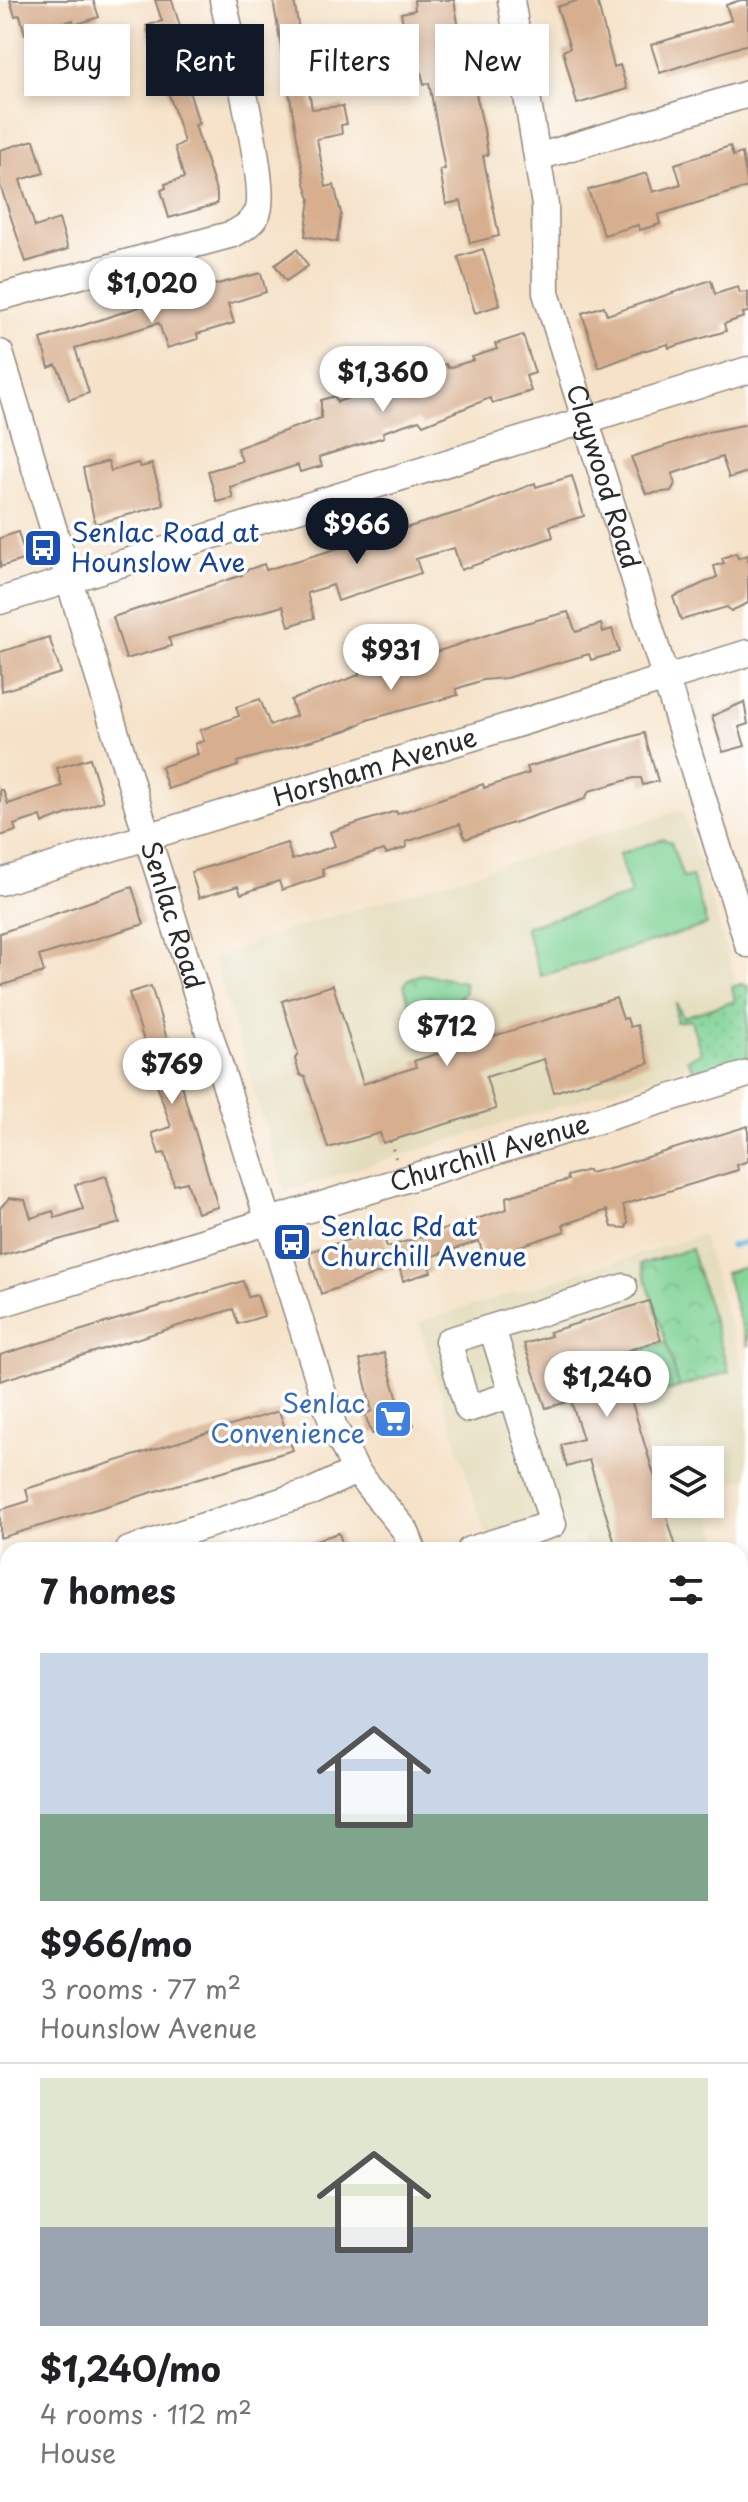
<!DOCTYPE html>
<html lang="en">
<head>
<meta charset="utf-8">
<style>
	:root { --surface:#fff; --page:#f2f2f2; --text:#202124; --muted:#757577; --line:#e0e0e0; --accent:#111827 }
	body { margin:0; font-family:"Playpen Sans",sans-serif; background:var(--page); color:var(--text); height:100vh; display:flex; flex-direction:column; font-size:30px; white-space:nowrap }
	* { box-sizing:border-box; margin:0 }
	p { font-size:26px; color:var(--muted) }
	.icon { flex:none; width:44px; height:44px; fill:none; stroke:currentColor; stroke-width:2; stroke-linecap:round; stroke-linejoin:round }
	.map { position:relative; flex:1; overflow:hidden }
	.details { position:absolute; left:0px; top:1542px; width:748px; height:960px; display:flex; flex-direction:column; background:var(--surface); border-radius:24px 24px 0 0; box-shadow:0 4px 12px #0003 }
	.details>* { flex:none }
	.hud { position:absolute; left:24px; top:24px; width:700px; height:72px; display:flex; gap:16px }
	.tools { position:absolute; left:652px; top:1446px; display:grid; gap:16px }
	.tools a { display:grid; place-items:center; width:72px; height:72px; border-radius:0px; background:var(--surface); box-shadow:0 4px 12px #0003; font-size:40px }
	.price { position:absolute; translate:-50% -68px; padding:0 18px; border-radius:28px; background:#fff; color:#222; font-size:26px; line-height:52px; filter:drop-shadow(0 2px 4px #0008) }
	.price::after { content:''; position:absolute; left:50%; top:48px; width:24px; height:18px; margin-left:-12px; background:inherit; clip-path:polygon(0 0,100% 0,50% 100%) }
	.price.active { background:var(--accent); color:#fff }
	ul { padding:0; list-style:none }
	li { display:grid; align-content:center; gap:16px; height:424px; padding:0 40px }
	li+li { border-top:2px solid var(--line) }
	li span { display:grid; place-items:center; height:248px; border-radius:0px; color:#555 }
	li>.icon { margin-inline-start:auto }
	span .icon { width:144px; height:144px; fill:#fffc; stroke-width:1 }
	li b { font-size:34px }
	h2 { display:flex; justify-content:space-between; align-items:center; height:96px; padding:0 40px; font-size:34px }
	.tag { padding:0 28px; border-radius:0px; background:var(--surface); box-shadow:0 4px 12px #0003; font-size:28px; line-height:72px }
	.tag.active { background:var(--accent); color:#fff }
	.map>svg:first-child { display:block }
</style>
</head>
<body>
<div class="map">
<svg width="748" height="2502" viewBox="0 0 748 2502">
	<defs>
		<pattern id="grass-dots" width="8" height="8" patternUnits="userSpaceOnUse" patternTransform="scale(2)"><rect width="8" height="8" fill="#7fd294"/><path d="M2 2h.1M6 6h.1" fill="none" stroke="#6eb480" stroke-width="1.8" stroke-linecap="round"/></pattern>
		<pattern id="park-crowns" width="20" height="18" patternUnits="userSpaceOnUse" patternTransform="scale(2)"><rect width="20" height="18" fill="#7fd294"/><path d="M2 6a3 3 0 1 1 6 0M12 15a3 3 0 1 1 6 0" fill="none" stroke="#6eb480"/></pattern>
	</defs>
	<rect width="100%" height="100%" fill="#fff"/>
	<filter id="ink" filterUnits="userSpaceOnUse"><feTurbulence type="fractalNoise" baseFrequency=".0125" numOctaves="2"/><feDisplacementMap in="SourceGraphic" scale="16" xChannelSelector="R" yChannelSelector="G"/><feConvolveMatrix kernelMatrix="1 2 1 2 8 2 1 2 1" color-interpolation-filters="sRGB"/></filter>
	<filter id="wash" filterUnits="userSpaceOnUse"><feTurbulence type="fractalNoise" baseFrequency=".006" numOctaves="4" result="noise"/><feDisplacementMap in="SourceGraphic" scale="32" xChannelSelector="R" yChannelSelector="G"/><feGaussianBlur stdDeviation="1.8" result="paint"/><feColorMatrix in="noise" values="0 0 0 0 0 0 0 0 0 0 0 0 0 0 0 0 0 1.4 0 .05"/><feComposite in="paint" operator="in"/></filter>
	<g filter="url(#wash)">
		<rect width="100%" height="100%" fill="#f5e2c8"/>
		<path fill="#e3dbba" d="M683,810l65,211v27l-463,143 -72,-233 75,-28z
			M702,1235l46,149v93l-38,12v-29h-44v44h42l15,46h-137l-5,-14 -45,14h-46l-71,-228z"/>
		<path fill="url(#grass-dots)" stroke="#557e60" stroke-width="2" d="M741,984l7,2v76l-52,12 -9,-15 14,-6 -10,-33 -15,2v-19l7,14 52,-16 -3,-14z"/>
		<path fill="url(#park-crowns)" stroke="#557e60" stroke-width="2" d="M422,974l42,8 1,11 -16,13 -9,15 -15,3 -11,-4 -10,-35 6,-7z
			M691,1249l38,123 -85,26 -14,-45 36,-11 -25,-78z"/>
		<path fill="#7fd294" stroke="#557e60" stroke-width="2" d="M663,839l8,3 12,36 9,-2 15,49 -166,51 -16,-49 106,-32 -12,-41z
			M748,1266v81l-23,-74z
			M666,1342l13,45 -35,11 -14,-45z"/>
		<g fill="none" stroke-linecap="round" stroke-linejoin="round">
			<path stroke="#65b8e1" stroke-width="5" d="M731,1246l17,-5"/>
		</g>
		<g id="blocks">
			<path fill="#d7af8e" d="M10,0h83l6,17 -25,8 -1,-5 -48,14 -5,-19 -5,1z
				M155,0h17l13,43 -5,1 12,39 -5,1 12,40 -4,1 22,69v10l-48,14 -8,-28 5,-2 -1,-4 19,-6 -9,-31 9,-5 -23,-73 5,-1 -8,-29 -7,2 -5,-15 16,-5z
				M273,0h21l18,109 31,-3 4,18 -6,1 1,9 -25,5 9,48 8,-2 7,28 -4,29 -32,-6 5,-37 -5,-16z
				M414,0h40l14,81 5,-1 11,50 4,25 -5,1 16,80 -29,7 -9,-42 -15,3 -6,-34 5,-1 -16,-86 -5,1 -11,-45 -7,1 -5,-27 14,-3z
				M579,0h18l17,67 6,-2 7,24 -50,15 -14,-53 7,-3 -13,-41z
				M741,0h7v44l-88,29 -9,-28 80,-25 -5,-15z
				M34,140l10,33 -24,7 15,47 24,-8 9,30 -42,13 -26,-77v-35z
				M730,146l3,10 9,-3 6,34 -90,28 2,9 -20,6 -2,-5 -34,10 -16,-45 59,-17 6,19 28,-8 -6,-20z
				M297,249l11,17 -22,15 -11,-16z
				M483,249l17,56 -25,8 -17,-56z
				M261,273l5,19 -38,12 6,19 -37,11 1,5 -31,9 -8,-25 -84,25 14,45 -20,7 -9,-28 -4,-7 -7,3 -8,-29 141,-46z
				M711,280l4,14 23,-7 2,6 8,-1v20l-5,1 1,4 -20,7 2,7 -57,17 -1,-4 -25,7 -44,17 -17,-55 22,-7 3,9z
				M523,335l12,38 -9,3 5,15 -38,12 -3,-5 -67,27 -4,-5 -36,12 1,5 -65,20 3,9 -22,6 -2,-7 -68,22 3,11 -16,4 -9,-31 34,-10 -5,-13 84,-30v-18l14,-4 2,6 109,-38 2,4 26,-8 -2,-3 25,-8 -2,-5z
				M748,424v48l-19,6 -7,-21 -50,17 3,10 -4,7 -25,3 -15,-37 77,-25z
				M108,461l3,10 27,-8 2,4 12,-3 12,41 -69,19 -12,-56z
				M572,476l12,40 -34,10 3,11 -92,33 -7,-22 -38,11 5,14 -83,28 -5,-16 -26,8 7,25 -25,8 -6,-20 -114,32 2,8 -45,13 -13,-42 129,-42 -1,-3 23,-8 2,6 206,-62 63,-25 1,4z
				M18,532l8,27 -26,8v-29z
				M736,553l2,5 10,-3v48l-17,8 -4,-4 -46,13 -8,-23 44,-20 -3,-11 10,-3 -2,-5z
				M568,612l8,20 25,-8 2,8 9,-3 7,23 -28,8 -2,-6 -83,24 -23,2 -27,9 2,6 -91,25 -19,10 -111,32 1,4 -70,23 -7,-22 37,-13 -3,-10 9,-3 -4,-11 39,-14 -3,-9 24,-8 10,26 26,-9 -5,-16 68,-25v-6l72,-21 2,5 81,-27z
				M49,637l12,36 -59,18 -2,-39z
				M744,702l4,22 -9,3 6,19 -22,6 -11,-36z
				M644,733l14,48 -15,4 -2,-7h-7l-45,13 -4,8 -120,40 -5,-15 -54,18 1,5 -21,7 -2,-4 -62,19 2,7 -42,14 -3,-9 -38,13 -3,-8 -39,12 -8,-26 96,-29 5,17 43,-14 -5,-14 66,-21 1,3 86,-30 1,4 45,-15 -2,-6z
				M90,758l13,43 -60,22 -2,-7 -27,9 2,6 -16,5v-46h3l5,14 54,-18 -5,-18z
				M132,887l12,37 -105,32 5,16 -44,14v-53z
				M333,985l30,99 53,-17 -2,-6 202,-63 7,21 4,-1 3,9 7,-2 12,38 -95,29 -10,-33 -58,18 10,32 -113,34 -3,-10 -52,15 -23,-71 -5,-2 -5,-16 3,-5 -16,-53z
				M151,986l67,221 -21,6 -10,-31 -13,3 -9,-32 -6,1 -7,-21 19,-6 -15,-45 -8,3 -7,-21 9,-4 -21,-67z
				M748,1126v35l-11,4 1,5 -115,35 5,17 -2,6 -14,-1 -5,-17 -44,15 2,6 -81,27 -5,-17 -52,17 4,14 -28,9 -4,-15 -78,28 -13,-42 60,-18 1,5 14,-5 4,13 34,-10 86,-28 -1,-12 62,-17 -1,-4 21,-6 1,3 32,-8z
				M106,1176l14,47 -120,33v-48l9,-10 16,2 6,18 22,-7 2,7 28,-9 -8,-24z
				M243,1281l5,16 9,-2 7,21 -26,8 -5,-15 -233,72v-26z
				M649,1301l12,39 -44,14 60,196h-60l-28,-90 -22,7 -6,-22 22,-6 -12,-38 -25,7 -22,-64 27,-8 -2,-4z
				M384,1353l15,50 6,-2 9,24 -26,9 -1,-5 -15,5 -7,-20 7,-3 -12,-51z
				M279,1411l14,39 -293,88v-28l29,-9 -3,-12z
				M339,1533l5,17h-48l-1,-4z"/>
		</g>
	</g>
	<g filter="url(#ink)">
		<use href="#blocks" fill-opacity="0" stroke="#90867a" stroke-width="2"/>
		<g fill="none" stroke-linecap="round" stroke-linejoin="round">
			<g stroke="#90867a" stroke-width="29">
				<g id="minor">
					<path id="s1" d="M511,0l34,205 1,88 202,651"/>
					<path d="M538,157l210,-63"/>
					<path d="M0,297l233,-63c9,-5 18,-10 24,-20 13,-24 -27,-179 -34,-214"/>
					<path id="s2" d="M0,353l147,483 186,589 23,46 49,59 8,20"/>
					<path d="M0,601l748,-231"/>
					<path id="s3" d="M0,882l748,-229"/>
					<path id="s4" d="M0,1304l748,-230"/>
					<path d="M513,1394l-45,15 -20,-68 176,-54"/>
					<path d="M129,1550l184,-59 43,-20"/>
					<path d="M470,1550l83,-26 -61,-196"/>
					<path d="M0,1589l8,-2"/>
					<path d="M740,1639l8,-2"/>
					<path d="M0,1865l8,-3"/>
					<path d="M740,2067l8,-3"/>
					<path d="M0,2294l8,-2"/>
					<path d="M740,2352l8,-3"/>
					<path d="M702,2494l3,8"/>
					<path d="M255,2502l26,-8"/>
				</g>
			</g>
			<path stroke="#90867a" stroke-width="3" stroke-dasharray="2 6" stroke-linecap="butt" d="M390,1141l6,18"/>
			<use href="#minor" stroke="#fff" stroke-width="26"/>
		</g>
	</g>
	<defs>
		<g id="bus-square" transform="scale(2)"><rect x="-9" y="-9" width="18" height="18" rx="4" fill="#1a4fb4" stroke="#fff"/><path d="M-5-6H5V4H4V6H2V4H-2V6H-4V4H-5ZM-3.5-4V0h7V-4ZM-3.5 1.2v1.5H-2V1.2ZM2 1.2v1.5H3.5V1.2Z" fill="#fff"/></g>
		<g id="supermarket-square" transform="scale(2)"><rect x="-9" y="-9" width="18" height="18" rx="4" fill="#3f7fe0" stroke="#fff"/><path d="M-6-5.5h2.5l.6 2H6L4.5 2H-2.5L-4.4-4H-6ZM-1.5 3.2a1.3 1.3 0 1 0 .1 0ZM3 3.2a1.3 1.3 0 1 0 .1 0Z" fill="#fff"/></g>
	</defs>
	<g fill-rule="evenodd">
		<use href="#bus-square" x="43" y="548"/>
		<use href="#bus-square" x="292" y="1242"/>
		<use href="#supermarket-square" x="393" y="1419"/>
	</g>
	<g text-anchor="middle" stroke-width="7" stroke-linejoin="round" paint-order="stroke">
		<g font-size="26" fill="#2b2b2b" stroke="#fff">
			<text dy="9" stroke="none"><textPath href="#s1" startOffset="488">Claywood Road</textPath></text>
			<text dy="9" stroke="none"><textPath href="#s3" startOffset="392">Horsham Avenue</textPath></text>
			<text dy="9" stroke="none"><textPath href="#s2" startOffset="588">Senlac Road</textPath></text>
			<text dy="9" stroke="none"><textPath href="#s4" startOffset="512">Churchill Avenue</textPath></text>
		</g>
		<g font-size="26" fill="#164399" stroke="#fff" text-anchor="start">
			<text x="71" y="542">Senlac Road at<tspan x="71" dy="30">Hounslow Ave</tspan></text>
			<text x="320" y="1236">Senlac Rd at<tspan x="320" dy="30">Churchill Avenue</tspan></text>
		</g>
		<g font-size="26" fill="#366cbe" stroke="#fff" text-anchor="end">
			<text x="365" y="1413">Senlac<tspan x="365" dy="30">Convenience</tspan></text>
		</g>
	</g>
</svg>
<div class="tools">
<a><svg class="icon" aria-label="layers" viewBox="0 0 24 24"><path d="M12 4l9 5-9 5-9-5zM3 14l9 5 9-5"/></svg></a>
</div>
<b class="price" style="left:152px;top:325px">$1,020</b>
<b class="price" style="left:383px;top:414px">$1,360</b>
<b class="price active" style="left:357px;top:566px">$966</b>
<b class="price" style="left:391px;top:692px">$931</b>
<b class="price" style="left:447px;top:1068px">$712</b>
<b class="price" style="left:172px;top:1106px">$769</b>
<b class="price" style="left:607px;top:1419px">$1,240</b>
<div class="hud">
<a class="tag">Buy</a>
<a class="tag active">Rent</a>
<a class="tag">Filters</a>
<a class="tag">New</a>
</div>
<section class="details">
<h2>7 homes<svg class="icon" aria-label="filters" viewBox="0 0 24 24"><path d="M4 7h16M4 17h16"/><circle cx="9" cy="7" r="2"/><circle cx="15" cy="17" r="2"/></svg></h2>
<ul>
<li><span style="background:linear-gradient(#c9d6e8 65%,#7fa58c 0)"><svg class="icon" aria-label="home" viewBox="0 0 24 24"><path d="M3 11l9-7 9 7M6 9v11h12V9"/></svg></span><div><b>$966/mo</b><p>3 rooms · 77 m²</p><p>Hounslow Avenue</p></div></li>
<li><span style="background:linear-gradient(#dfe7d0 60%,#9aa5b1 0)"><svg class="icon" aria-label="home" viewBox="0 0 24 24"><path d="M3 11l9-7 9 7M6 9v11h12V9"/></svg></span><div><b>$1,240/mo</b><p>4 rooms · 112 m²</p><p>House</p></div></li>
</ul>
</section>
</div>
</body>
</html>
